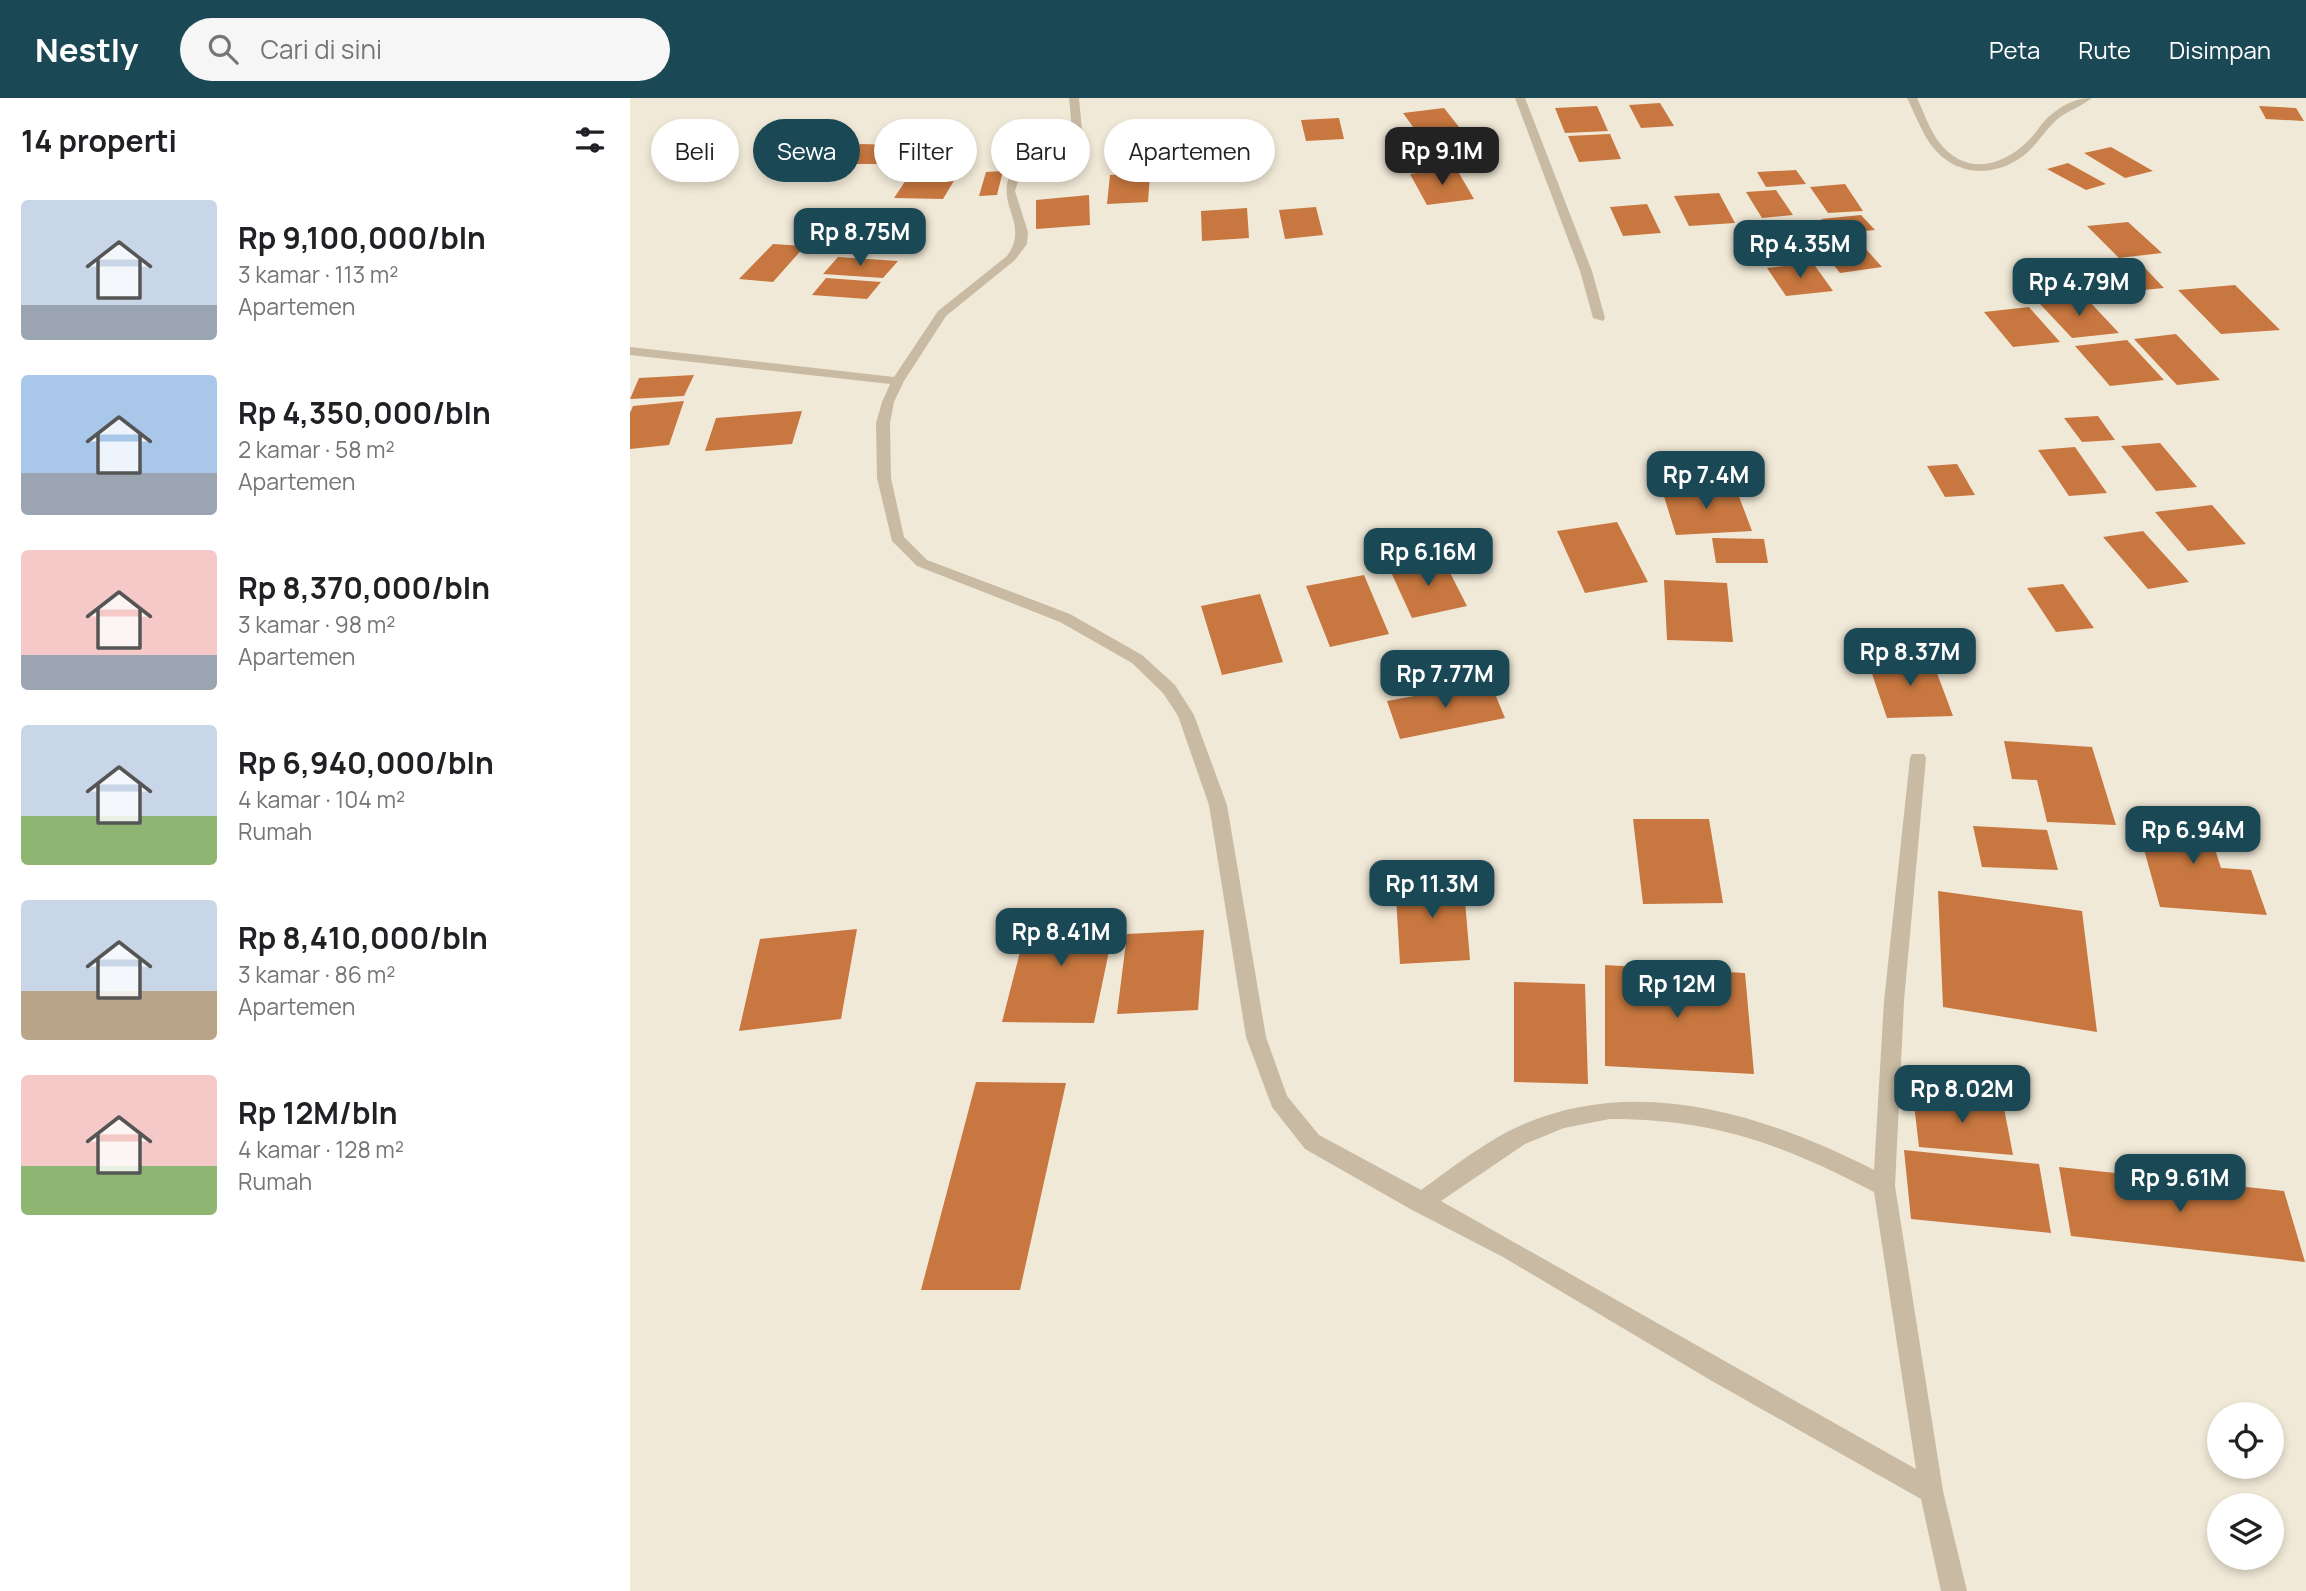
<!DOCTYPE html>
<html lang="id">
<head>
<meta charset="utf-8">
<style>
	:root { --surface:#fff; --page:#f6f6f6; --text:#202124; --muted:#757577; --accent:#1b4855 }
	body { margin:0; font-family:Manrope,sans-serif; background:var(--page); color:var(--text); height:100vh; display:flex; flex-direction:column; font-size:26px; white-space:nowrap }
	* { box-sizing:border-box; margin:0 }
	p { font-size:23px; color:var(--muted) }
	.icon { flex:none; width:38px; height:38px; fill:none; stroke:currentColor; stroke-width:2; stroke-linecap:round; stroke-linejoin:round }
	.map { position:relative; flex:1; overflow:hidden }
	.side { display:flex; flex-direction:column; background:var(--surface); width:630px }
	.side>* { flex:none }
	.top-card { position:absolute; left:21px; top:21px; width:665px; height:63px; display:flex; gap:14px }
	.controls { position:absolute; left:1577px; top:1304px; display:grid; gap:14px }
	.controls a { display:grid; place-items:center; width:77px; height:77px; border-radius:50%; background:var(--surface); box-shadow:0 4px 10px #0003; font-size:35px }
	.price { position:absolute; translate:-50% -60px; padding:0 16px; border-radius:14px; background:var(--accent); color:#fff; font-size:23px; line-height:46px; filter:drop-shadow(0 2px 4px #0008) }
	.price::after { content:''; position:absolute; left:50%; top:42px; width:21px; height:16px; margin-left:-10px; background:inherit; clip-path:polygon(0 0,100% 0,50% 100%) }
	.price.selected { background:#222; color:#fff }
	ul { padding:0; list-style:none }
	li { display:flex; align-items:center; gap:21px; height:175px; padding:0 21px }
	li span { display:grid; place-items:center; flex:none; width:196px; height:140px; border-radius:7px; color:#555 }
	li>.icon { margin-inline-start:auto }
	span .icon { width:84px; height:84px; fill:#fffc; stroke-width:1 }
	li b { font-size:30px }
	h2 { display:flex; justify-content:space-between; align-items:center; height:84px; padding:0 21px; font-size:30px }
	.pill { padding:0 24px; border-radius:32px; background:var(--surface); box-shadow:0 4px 10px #0003; font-size:24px; line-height:63px }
	.pill.selected { background:var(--accent); color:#fff }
	header { display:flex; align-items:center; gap:42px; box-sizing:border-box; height:98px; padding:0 35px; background:var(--accent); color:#fff }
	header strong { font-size:33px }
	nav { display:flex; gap:38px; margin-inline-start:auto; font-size:24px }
	.search { width:490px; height:63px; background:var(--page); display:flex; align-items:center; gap:18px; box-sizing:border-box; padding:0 24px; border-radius:38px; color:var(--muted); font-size:26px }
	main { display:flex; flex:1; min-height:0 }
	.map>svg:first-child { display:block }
</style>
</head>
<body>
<header>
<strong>Nestly</strong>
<div class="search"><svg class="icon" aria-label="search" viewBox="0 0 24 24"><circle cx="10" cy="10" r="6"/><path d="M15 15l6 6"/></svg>Cari di sini</div>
<nav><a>Peta</a><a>Rute</a><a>Disimpan</a></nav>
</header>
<main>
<section class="side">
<h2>14 properti<svg class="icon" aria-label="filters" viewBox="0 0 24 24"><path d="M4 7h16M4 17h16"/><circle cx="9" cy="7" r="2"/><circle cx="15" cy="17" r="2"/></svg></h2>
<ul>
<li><span style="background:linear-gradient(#c9d6e8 75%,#9aa5b1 0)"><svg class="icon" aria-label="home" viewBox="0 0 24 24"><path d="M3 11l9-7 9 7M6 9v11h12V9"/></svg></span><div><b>Rp 9,100,000/bln</b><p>3 kamar · 113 m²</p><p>Apartemen</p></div></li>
<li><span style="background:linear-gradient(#a9c7e8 70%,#9aa5b1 0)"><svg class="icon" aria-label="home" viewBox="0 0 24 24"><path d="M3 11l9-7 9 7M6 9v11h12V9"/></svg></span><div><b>Rp 4,350,000/bln</b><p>2 kamar · 58 m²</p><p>Apartemen</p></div></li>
<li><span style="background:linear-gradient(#f6c9c9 75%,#9aa5b1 0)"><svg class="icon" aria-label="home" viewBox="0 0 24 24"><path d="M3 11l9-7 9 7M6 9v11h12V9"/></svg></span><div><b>Rp 8,370,000/bln</b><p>3 kamar · 98 m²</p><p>Apartemen</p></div></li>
<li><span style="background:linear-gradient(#c9d6e8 65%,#8fb573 0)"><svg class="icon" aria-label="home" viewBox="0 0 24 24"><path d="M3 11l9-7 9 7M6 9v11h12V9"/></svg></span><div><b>Rp 6,940,000/bln</b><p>4 kamar · 104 m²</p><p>Rumah</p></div></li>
<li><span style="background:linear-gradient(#c9d6e8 65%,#b9a48a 0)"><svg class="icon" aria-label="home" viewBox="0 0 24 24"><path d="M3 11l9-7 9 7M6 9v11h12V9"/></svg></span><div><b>Rp 8,410,000/bln</b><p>3 kamar · 86 m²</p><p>Apartemen</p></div></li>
<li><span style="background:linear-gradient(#f6c9c9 65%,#8fb573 0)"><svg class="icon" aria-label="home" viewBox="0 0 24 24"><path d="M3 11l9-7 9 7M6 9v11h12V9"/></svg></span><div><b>Rp 12M/bln</b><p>4 kamar · 128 m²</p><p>Rumah</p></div></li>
</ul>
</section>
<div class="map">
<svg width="1676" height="1493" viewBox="0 0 1676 1493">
	<rect width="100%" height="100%" fill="#f1e9d7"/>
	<path fill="#c7773f" d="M1030,5l14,23 -33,2 -12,-23z
		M967,8l11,25 -43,2 -10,-25z
		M1629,8l37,2 8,13 -38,-2z
		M814,10l19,24 -42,6 -18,-25z
		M709,20l5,21 -38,2 -5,-21z
		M571,31v23l-45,2 2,-23z
		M980,36l11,25 -42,3 -11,-26z
		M230,46l39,1 -12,19h-40z
		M1481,49l42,24 -28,7 -41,-25z
		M1438,65l38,21 -20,6 -39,-21z
		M284,70l47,1 -18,30 -49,-1z
		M826,70l18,31 -47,6 -17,-31z
		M1166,72l10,14 -40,3 -9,-15z
		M373,73l-6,24 -18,1 7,-24z
		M520,75l-2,29 -41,2 3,-29z
		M1215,86l18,27 -35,2 -18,-26z
		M1146,92l17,25 -31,3 -16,-26z
		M1089,95l16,30 -46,3 -15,-30z
		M459,97l1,30 -54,4v-29z
		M1017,106l14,29 -38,3 -13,-29z
		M686,109l7,28 -38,4 -6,-29z
		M617,110l2,30 -47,3 -1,-30z
		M1231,117l14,15 -41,4 -13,-15z
		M1498,124l34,31 -43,5 -32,-32z
		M193,135l38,4 -16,16 -38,-3z
		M1225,139l27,30 -42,6 -25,-32z
		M143,146l32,2 -32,36 -34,-3z
		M208,159l60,4 -15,17 -60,-4z
		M1183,165l20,28 -47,5 -19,-28z
		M1515,170l19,20 -52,5 -19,-20z
		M196,180l55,4 -14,17 -55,-4z
		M1605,187l45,45 -59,4 -43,-44z
		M1457,201l32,34 -47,5 -32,-34z
		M1399,209l31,35 -47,5 -29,-35z
		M1546,236l44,46 -43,5 -43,-46z
		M1497,242l37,40 -54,6 -35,-40z
		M64,277l-10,21 -54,3 9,-21z
		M54,303l-15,44 -39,4v-36l3,-7z
		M172,313l-10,33 -87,7 11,-33z
		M1468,318l17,24 -33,2 -18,-24z
		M1530,345l37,44 -41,4 -35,-45z
		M1445,349l32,46 -38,3 -31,-46z
		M1327,366l18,31 -30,2 -18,-31z
		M1105,388l17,45 -76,4 -14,-45z
		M1582,407l34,39 -58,7 -33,-39z
		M987,424l31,60 -63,11 -28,-62z
		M1513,433l46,51 -41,7 -45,-52z
		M1082,440l52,1 4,24h-52z
		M813,461l24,47 -55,12 -22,-48z
		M734,477l25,59 -59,13 -24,-61z
		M1034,482l63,3 6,59 -66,-2z
		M1433,486l31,44 -38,4 -29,-44z
		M630,496l23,68 -61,13 -21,-69z
		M1301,559l22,59 -66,2 -20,-59z
		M860,584l15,36 -105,21 -13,-38z
		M1374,643l88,6 24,78 -69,-3 -10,-42 -25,-1z
		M1503,712l71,5 17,53 30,2 16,45 -107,-8z
		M1003,721h76l14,84 -80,1z
		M1343,728l74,4 11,40 -76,-3z
		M833,779l7,83 -70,4 -5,-84z
		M1308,793l144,20 15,121 -154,-25z
		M400,815h87l-23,110 -92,-1z
		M227,831l-16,90 -102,12 21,-92z
		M574,832l-6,80 -81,4 10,-80z
		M975,867l140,8 9,101 -149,-8z
		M884,884l71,2 3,100 -74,-2z
		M346,984l90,1 -46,207h-99z
		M1283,998l90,7 10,52 -94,-8z
		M1274,1052l135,14 12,69 -140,-14z
		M1429,1069l225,24 21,71 -234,-26z"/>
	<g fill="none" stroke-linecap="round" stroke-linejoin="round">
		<path fill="#c9bba3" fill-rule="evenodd" d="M439,0h10l5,54 -16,12 -49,14 -4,13 13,41 -1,12 -12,16 -69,56 -42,65 -10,21 -4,21 1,55 13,59 23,23 143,54 72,41 33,30 19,30 33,90 39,232 21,59 32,39 102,55c28,-20 57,-43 88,-59 120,-60 253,-18 365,39l10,-169 26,-243 2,-4h12l2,4 -22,243 -9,185 48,305 24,100h-26l-20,-92 -209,-118 -209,-124 -91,-47 -107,-61 -33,-42 -26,-70 -37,-232 -31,-89 -15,-23 -31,-30 -72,-41 -143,-56 -25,-25 -15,-63 -1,-55 6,-21 8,-18 -260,-29v-8l264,30 44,-66 69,-55c23,-32 -11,-50 3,-82l51,-15 13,-8zM980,1021c104,0 172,25 264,73l42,277 -475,-268 84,-57 39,-16z
			M885,0h10l67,173 13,47 -2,3 -10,-3 -13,-47z
			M1277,0h10c7,14 12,31 22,44 25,33 61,26 88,0 10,-9 15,-21 25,-28 12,-10 25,-16 40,-16 -10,8 -22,12 -32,19 -15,12 -23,29 -37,39 -32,24 -72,19 -94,-14 -9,-14 -15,-30 -22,-44z"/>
	</g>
</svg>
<div class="controls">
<a><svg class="icon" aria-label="locate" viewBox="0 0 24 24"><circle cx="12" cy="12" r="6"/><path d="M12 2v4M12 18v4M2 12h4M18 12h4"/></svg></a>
<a><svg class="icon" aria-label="layers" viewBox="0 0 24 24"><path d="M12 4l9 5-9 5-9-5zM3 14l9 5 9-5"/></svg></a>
</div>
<b class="price selected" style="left:812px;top:89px">Rp 9.1M</b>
<b class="price" style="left:230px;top:170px">Rp 8.75M</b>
<b class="price" style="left:1170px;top:182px">Rp 4.35M</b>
<b class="price" style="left:1449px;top:220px">Rp 4.79M</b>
<b class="price" style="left:1076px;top:413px">Rp 7.4M</b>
<b class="price" style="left:798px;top:490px">Rp 6.16M</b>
<b class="price" style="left:1280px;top:590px">Rp 8.37M</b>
<b class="price" style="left:815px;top:612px">Rp 7.77M</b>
<b class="price" style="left:1563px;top:768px">Rp 6.94M</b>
<b class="price" style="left:802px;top:822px">Rp 11.3M</b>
<b class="price" style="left:431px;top:870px">Rp 8.41M</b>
<b class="price" style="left:1047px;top:922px">Rp 12M</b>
<b class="price" style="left:1332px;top:1027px">Rp 8.02M</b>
<b class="price" style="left:1550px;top:1116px">Rp 9.61M</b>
<div class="top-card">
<a class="pill">Beli</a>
<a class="pill selected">Sewa</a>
<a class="pill">Filter</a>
<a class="pill">Baru</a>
<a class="pill">Apartemen</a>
</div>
</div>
</main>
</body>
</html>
